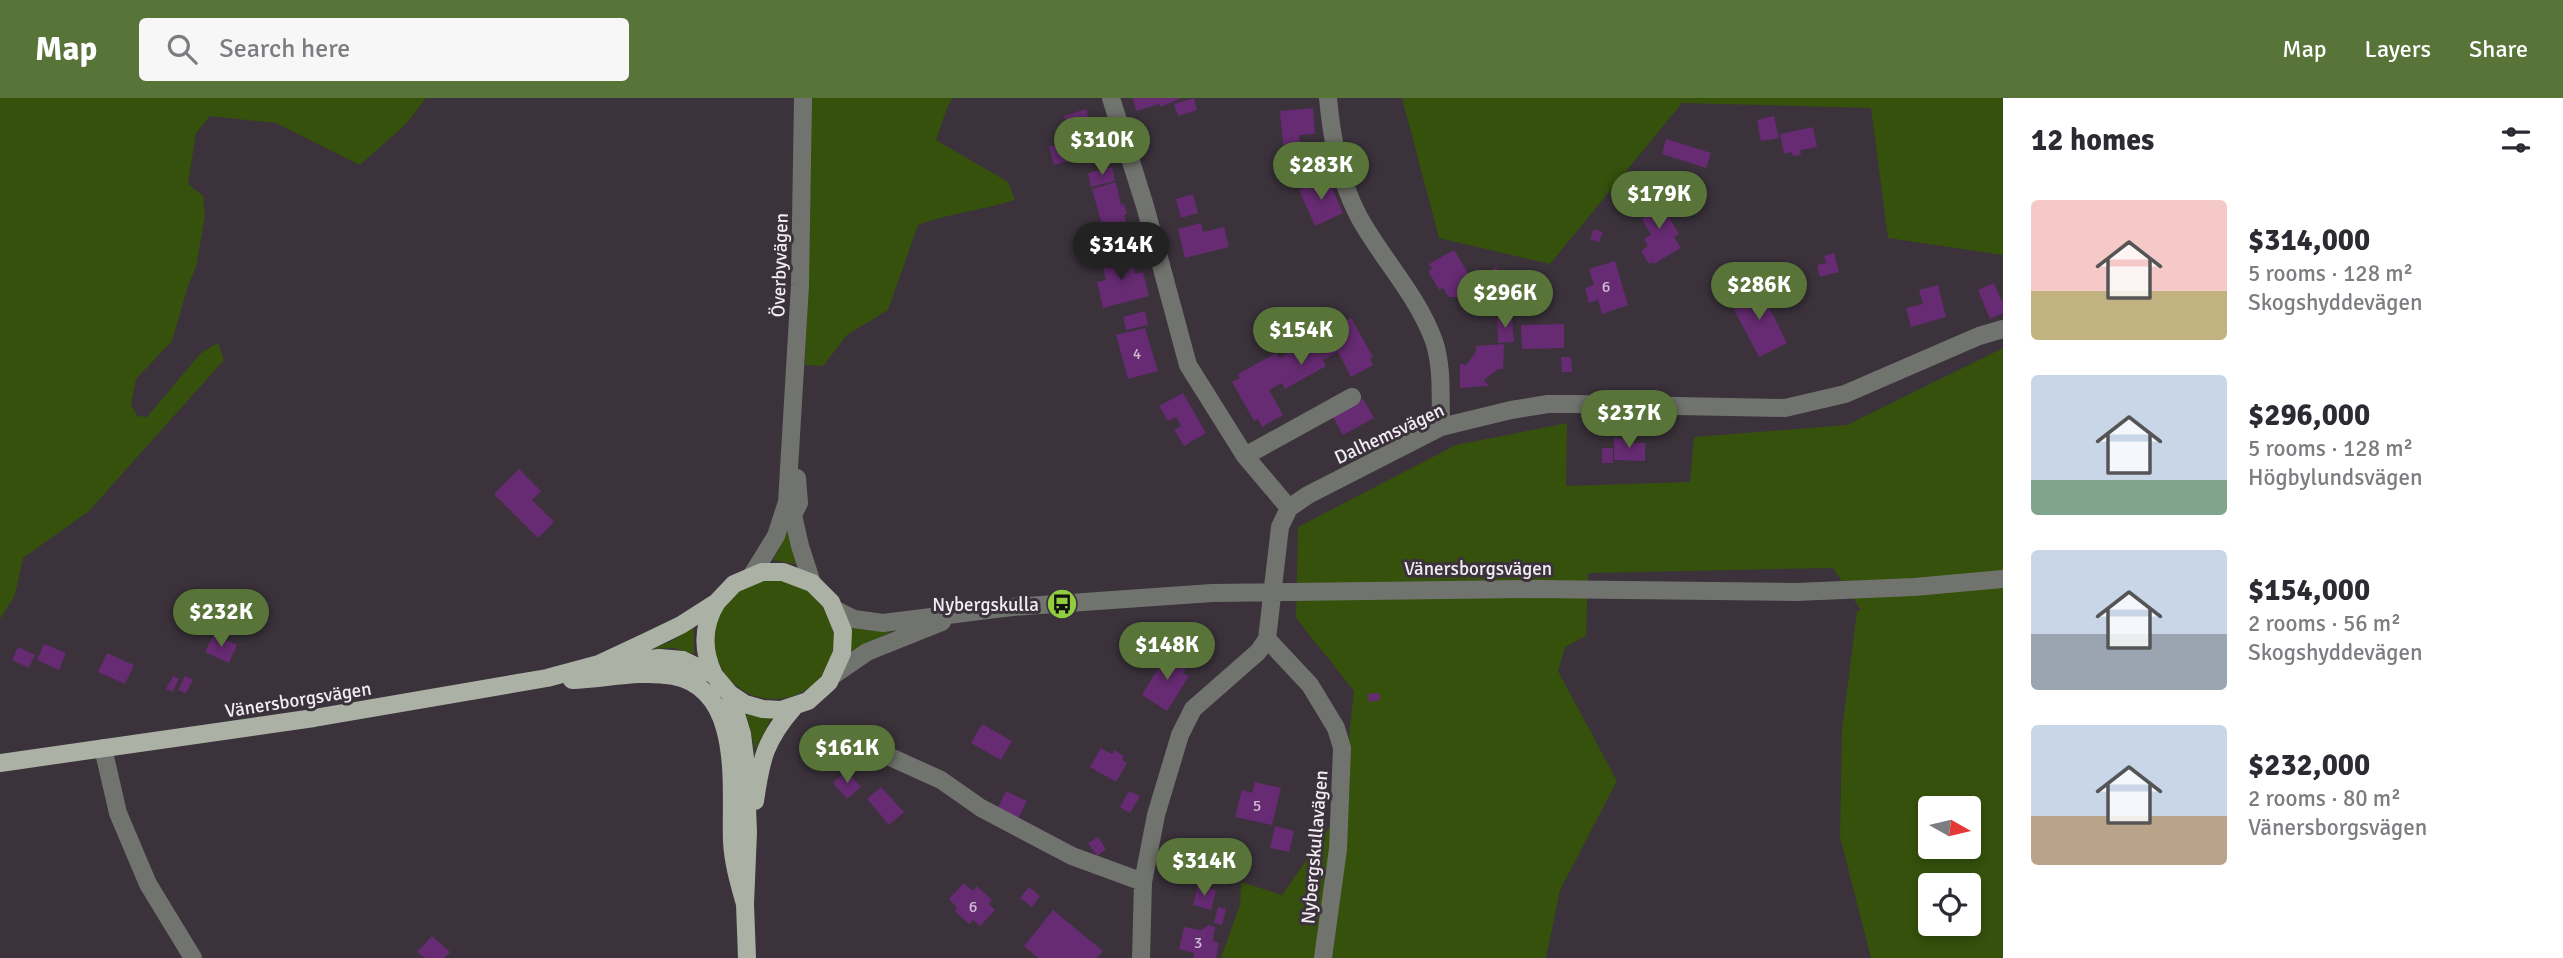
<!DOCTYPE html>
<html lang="en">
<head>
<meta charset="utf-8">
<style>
	:root { --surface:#fff; --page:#f7f7f7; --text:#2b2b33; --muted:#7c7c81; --accent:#597438 }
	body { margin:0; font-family:Signika,sans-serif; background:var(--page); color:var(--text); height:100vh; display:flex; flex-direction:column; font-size:26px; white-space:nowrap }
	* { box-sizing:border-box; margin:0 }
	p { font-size:23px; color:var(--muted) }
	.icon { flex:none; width:38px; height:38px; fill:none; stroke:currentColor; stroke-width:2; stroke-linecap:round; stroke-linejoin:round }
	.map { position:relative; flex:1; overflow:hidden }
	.drawer { display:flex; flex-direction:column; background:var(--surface); width:560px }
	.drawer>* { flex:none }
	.needle { width:46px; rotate:98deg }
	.fabs { position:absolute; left:1918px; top:698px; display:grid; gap:14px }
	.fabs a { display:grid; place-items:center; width:63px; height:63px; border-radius:7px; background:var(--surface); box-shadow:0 4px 10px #0003; font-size:35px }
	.price { position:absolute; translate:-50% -60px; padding:0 16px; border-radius:24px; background:var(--accent); color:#fff; font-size:23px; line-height:46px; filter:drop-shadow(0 2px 4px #0008) }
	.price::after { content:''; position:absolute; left:50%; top:42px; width:21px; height:16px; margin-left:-10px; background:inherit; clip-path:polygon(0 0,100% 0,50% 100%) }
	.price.active { background:#222; color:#fff }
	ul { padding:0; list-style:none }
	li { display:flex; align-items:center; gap:21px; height:175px; padding:0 28px }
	li span { display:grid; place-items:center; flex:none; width:196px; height:140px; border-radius:7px; color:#555 }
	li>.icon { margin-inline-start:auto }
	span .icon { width:84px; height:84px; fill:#fffc; stroke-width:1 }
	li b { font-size:30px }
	h2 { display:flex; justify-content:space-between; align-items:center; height:84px; padding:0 28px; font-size:30px }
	header { display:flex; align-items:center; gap:42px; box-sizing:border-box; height:98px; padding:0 35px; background:var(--accent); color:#fff }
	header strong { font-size:33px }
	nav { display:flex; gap:38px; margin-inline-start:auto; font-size:24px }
	.search { width:490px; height:63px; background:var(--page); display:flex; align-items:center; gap:18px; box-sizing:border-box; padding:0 24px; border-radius:7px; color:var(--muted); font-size:26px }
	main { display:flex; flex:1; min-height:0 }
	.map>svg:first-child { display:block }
</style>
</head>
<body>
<header>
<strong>Map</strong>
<div class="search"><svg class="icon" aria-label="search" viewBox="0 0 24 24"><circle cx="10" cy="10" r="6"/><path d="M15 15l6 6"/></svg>Search here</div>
<nav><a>Map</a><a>Layers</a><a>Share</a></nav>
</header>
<main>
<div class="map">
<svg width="2003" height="860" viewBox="0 0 2003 860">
	<rect width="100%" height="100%" fill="#3b323c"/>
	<path fill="#35510c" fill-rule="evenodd" d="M0,0h426l-20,26 -46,41 -84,-42 -66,-7 -14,17 -8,51 15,12 2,20 -9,51 -8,19 -16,55 -36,38 -5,26 6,11 10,1 54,-64 17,-10 6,17 -135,151 -66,47 -8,37 -15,24z
		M807,0h146l-6,10 -11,32 72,42 7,18c-32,10 -65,13 -97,25l-30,85 -41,25 -24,31 -18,-1 4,-127z
		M1402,0h599l2,1v156l-115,-17 -17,-130 -189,-5 -132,161 -111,-26z
		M2003,250v610h-132l-31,-121 2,-107 15,-119 4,-1 -28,-42 -245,5 -2,63 -21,11 -7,24 59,110 -57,109 -14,68h-325l19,-53 1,-23 41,13 51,-73 15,-78 6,-53 -58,-73 2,-91 158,-82 111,-22 -1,63 124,-4 4,-45 153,-12zM1930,710h39v39h-39zM1930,788h39v38h-39z
		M790,415l10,52 -27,-5 9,-16z
		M714 541a60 60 0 1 1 120 0a60 60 0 1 1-120 0Z
		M849,528l47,3 -48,26z
		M694,529v27l-20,-6 -23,1 19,-7z
		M746,615l26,4 -17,33z"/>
	<path fill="#662b72" d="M1133,0h47v1l-20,8 -1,-3 -23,7z
		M1194,0l3,12 -19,6 -4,-12z
		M1313,10l2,26 -16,1 1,9 -17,1 -3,-34z
		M1086,11l4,14 -22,7 -4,-14z
		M1774,18l5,22 -18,3 -4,-21z
		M1091,27l7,27 -44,13 -5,-18 20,-6 -3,-9z
		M1813,29l4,20 -17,3 1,5 -8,1 -1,-4 -8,2 -4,-20z
		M1666,41l45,14 -5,15 -44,-14z
		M1112,69l3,14 -24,6 -3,-14z
		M1327,79l16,36 -28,13 -16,-36z
		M1116,84l5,23 3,-1 3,10 -3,1 3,11 -23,6 -12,-43z
		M1658,93l8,14 -3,2 16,27 -5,3 7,11 -27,16 -1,-2 -4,2 -8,-13 7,-5 -4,-7 7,-4 -9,-16 10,-6 -8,-13z
		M1193,96l5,19 -17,5 -5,-19z
		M1201,125l2,9 21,-5 5,20 -44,11 -7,-29z
		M1594,131l9,3 -4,10 -9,-3z
		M1454,152l26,43 -18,10 -4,-6h-9l-6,-9 -4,2 -11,-19 4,-2 -3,-5z
		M1130,154l5,22 8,-2 6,24 -46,12 -6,-26 9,-2 -5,-20z
		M1834,155l5,19 -19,5 -3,-12 9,-2 -2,-7z
		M1615,163l13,44 -26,9 -4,-14 -9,3 -4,-15 9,-3 -5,-16z
		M1496,169l10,18 -11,6 -3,-5 -5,3 -7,-12z
		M1994,185l7,17 2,-1v14l-13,6 -12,-29z
		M1938,187l8,32 -35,10 -5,-19 17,-4 -4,-14z
		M1759,189l28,56 -28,14 -29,-55z
		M1145,213l3,14 -22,5 -3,-13z
		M1512,219l2,25 -16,1 -1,-25z
		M1351,220l22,39 -3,2 3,6 -22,12 -13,-25 -15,8 3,6 -41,23 -3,-6 -13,7 14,25 -21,12 -4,-8 -4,2 -22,-39 8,-4 -2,-4 38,-21 3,5 26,-14 -3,-4 39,-21 1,4z
		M1564,226v24l-42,1 -1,-24z
		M1145,230l13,43 -30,8 -12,-44z
		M1504,246l-1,25h-5l-14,11 5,6 -29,2v-25l6,2 10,-13v-6z
		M1561,259h10l1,15h-10z
		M1183,295l23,40 -22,13 -10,-16 7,-4 -5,-9 -8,4 -9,-15z
		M1363,301l11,19 -31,17 -11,-20z
		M1614,340l19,1v4h12v18l-31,-1z
		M1602,350h11v15h-11z
		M519,371l22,22 -9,9 22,22 -16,16 -44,-44z
		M214,536l23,11 -8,18 -24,-11z
		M44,546l22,9 -7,17 -22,-10z
		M18,549l17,8 -6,13 -17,-8z
		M1168,554l20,13 -5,8 6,3 -22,35 -25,-16z
		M107,555l27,12 -9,19 -27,-12z
		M173,578l6,3 -6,13 -7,-3z
		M185,578l8,4 -7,13 -8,-3z
		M1379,595l1,7 -11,2 -1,-8z
		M982,626l30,17 -11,19 -30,-17z
		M1101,650l11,6 2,-4 10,6 -2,4 5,3 -11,19 -26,-15z
		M846,673l15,16 -14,12 -14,-16z
		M1255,684l26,6 -9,37 -37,-8 7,-27 10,3z
		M881,689l23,25 -15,13 -22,-26z
		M1006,693l21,10 -9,18 -21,-10z
		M1129,693l11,5 -10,17 -10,-6z
		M1275,728l19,5 -5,21 -19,-4z
		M1098,739l8,12 -9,7 -9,-13z
		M964,785l9,8 4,-5 15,14 -3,4 6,6 -15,16 -7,-6 -4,4 -14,-13 2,-3 -8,-9z
		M1198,787l18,5 -5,20 -18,-5z
		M1029,789l11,9 -8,11 -12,-9z
		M1218,809l8,2 -4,16 -8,-2z
		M1053,812l50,41 -6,7h-59l-14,-12z
		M1209,827l6,2 -2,14 6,2 -3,15h-23l1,-5 -15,-4 5,-22 17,3z
		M432,838l18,16 -6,6h-19l-8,-6z"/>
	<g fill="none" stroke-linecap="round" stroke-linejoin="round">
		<path stroke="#71746e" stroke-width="18" d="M1111,0l34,108 43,159 57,91 44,52
			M1328,0c4,42 11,81 31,119 23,42 59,79 75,124 9,27 6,58 7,86
			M1245,358l107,-59
			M797,380l2,25 -6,12 7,31 12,37
			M752,477l24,-39 11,-34 13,-217 3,-187
			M836,512l18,9 29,4 129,-16 200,-14 324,-4 260,3 118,-5 89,-8
			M1267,541l43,46 26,43 6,20 -4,101 -15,109
			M835,576l32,-22 75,-30
			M103,650l15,65 30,71 45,74
			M877,653l64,29 40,28 91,48 71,26
			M1141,860l2,-76 13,-67 24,-80 13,-26 65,-57 9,-13 13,-112 9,-19 19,-13 133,-68 70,-17 37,-6h26l211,4 60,-14 134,-58 24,-7"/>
		<path stroke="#abb2a5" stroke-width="18" d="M714,577c-12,-25 -12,-49 3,-73
			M572,582c33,-1 67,-10 101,-4 71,13 57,113 59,165 1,22 7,42 13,63
			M730,596l12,40 3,24 3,74 -3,72 2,54
			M0,665l314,-45 233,-40 52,-14 47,-22 35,-17 36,-23 17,-18 28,-12h21l29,11 19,19 12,29 -1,22 -13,29 -21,19 -27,9 -18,-1 -18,-5 -15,-10 -16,-19 -31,-15 -24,-2 -60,6
			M755,703c6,-42 10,-61 39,-94"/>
	</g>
	<defs>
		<g id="bus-disc" transform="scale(1.575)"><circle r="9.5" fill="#91cd3f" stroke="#3b323c"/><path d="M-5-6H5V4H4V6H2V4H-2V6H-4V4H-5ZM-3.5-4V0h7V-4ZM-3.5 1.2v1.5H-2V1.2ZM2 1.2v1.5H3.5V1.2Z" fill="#111"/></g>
	</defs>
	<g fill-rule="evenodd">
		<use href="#bus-disc" x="1062" y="506"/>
	</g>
	<g text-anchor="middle" stroke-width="6" stroke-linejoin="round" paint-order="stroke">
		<g font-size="16" fill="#cfbcd3">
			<text x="1606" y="194">6</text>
			<text x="1137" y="261">4</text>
			<text x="1257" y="713">5</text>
			<text x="973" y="814">6</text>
			<text x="1198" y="850">3</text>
		</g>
		<g font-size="19" fill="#f2ecf3" stroke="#3b323c">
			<text transform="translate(779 167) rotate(-88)" y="7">Överbyvägen</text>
			<text transform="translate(1389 335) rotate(-25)" y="7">Dalhemsvägen</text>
			<text x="1478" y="477">Vänersborgsvägen</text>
			<text transform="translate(298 601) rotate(-9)" y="7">Vänersborgsvägen</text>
			<text transform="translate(1314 749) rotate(-85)" y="7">Nybergskullavägen</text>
		</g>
		<g font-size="19" fill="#f2ecf3" stroke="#3b323c" text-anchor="end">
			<text x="1039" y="513">Nybergskulla</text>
		</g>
	</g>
</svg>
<div class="fabs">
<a><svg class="needle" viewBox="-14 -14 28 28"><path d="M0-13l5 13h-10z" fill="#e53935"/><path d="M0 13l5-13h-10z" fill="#7c7c81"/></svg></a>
<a><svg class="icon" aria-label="locate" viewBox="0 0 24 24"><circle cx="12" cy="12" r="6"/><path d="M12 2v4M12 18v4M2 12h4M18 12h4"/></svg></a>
</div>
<b class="price" style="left:1102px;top:79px">$310K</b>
<b class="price" style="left:1321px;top:104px">$283K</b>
<b class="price" style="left:1659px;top:133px">$179K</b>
<b class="price active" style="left:1121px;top:184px">$314K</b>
<b class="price" style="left:1759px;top:224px">$286K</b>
<b class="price" style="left:1505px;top:232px">$296K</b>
<b class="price" style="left:1301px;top:269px">$154K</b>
<b class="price" style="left:1629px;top:352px">$237K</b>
<b class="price" style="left:221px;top:551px">$232K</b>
<b class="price" style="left:1167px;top:584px">$148K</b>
<b class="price" style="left:847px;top:687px">$161K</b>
<b class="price" style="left:1204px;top:800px">$314K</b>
</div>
<section class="drawer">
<h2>12 homes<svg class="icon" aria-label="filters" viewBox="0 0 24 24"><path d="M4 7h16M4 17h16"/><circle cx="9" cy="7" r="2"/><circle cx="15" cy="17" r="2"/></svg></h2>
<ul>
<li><span style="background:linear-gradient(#f6c9c9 65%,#c2b280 0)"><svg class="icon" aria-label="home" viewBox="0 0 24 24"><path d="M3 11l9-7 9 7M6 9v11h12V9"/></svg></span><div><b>$314,000</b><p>5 rooms · 128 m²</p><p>Skogshyddevägen</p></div></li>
<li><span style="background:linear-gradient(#c9d6e8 75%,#7fa58c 0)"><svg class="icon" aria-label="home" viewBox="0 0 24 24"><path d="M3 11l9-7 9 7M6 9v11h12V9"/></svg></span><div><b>$296,000</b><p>5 rooms · 128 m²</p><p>Högbylundsvägen</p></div></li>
<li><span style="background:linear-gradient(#c9d6e8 60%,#9aa5b1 0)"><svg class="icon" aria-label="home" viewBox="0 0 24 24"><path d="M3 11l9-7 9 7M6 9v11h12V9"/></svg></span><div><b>$154,000</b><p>2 rooms · 56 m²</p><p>Skogshyddevägen</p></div></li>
<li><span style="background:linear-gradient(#c9d6e8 65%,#b9a48a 0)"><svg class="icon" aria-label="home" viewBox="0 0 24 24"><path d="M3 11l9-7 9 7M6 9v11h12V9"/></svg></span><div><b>$232,000</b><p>2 rooms · 80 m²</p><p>Vänersborgsvägen</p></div></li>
</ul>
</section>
</main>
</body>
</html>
